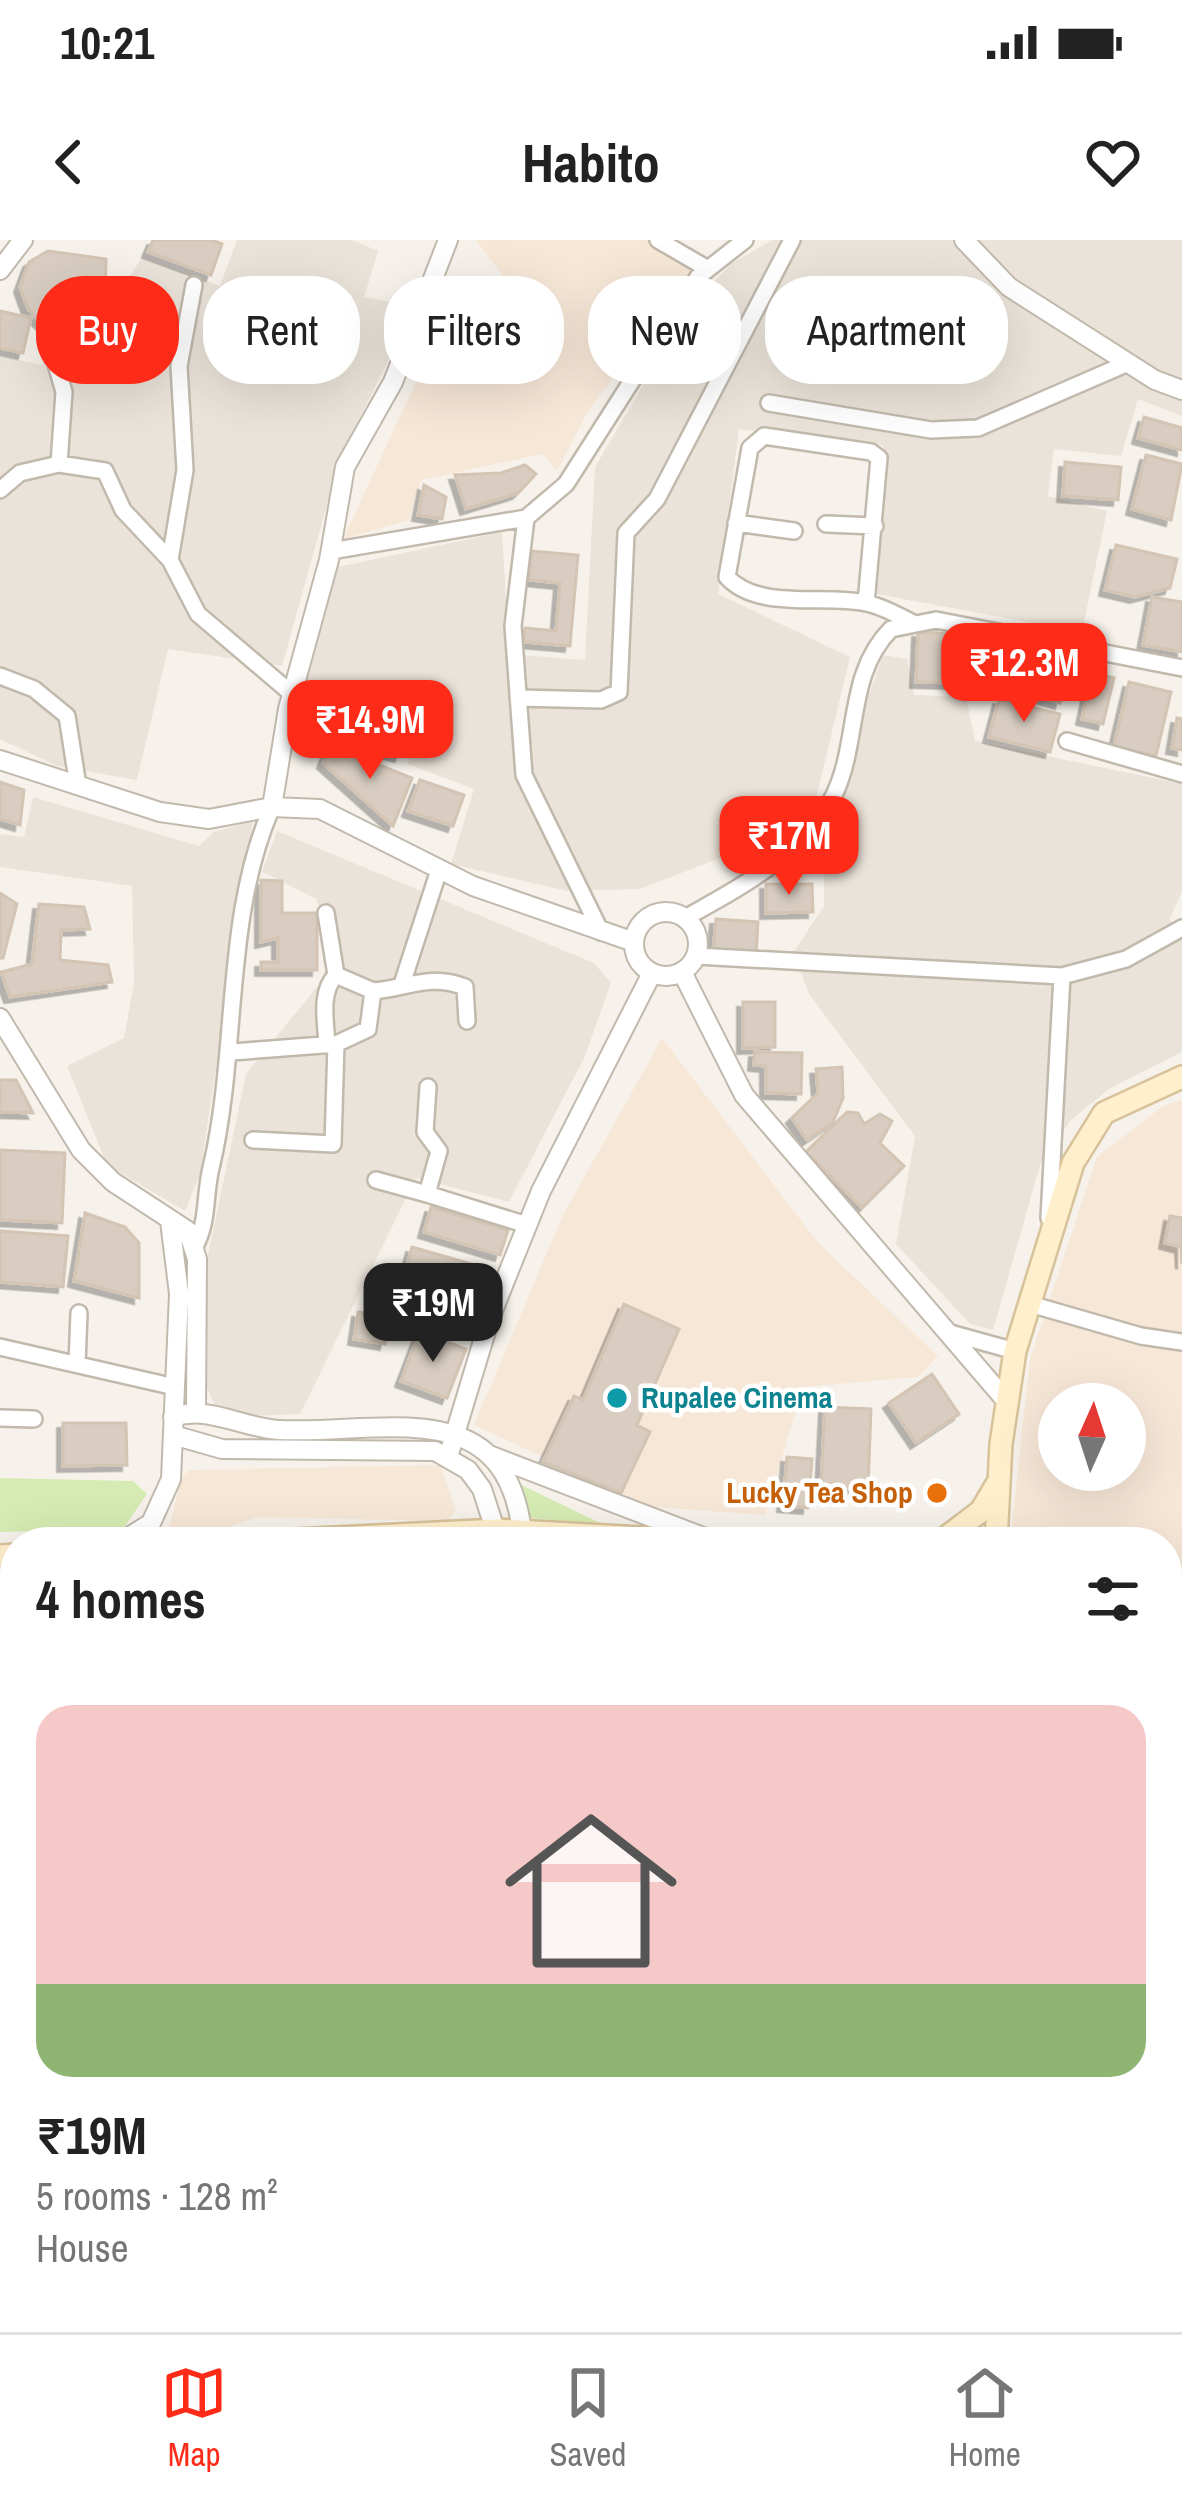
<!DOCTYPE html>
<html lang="en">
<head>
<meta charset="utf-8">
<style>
	:root { --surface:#fff; --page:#f6f6f6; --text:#222; --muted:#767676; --line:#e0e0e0; --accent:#ff2b19 }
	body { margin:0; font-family:"Archivo Narrow",sans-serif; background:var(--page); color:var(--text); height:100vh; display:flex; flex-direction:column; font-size:45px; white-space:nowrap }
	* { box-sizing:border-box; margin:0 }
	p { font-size:39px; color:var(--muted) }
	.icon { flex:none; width:66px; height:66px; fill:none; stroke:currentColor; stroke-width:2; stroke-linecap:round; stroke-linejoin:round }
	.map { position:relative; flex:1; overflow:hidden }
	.details { position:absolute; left:0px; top:1287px; width:1182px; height:807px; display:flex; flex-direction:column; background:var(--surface); border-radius:48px 48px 0 0; box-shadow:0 12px 48px #0002 }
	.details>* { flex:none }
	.top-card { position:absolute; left:36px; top:36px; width:1110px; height:108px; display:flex; gap:24px }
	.needle { width:78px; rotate:3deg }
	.fabs { position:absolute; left:1038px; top:1143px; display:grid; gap:24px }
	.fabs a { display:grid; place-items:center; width:108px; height:108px; border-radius:50%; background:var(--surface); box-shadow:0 12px 48px #0002; font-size:60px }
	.price { position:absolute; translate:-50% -102px; padding:0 27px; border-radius:24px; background:var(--accent); color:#fff; font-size:39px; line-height:78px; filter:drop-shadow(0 3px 6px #0008) }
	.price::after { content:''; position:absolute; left:50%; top:72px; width:36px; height:27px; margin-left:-18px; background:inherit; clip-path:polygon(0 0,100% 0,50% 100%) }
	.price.on { background:#222; color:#fff }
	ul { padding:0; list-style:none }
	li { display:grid; align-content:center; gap:24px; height:636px; padding:0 36px }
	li+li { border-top:3px solid var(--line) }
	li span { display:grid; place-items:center; height:372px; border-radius:36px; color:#555 }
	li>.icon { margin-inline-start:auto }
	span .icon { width:216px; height:216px; fill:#fffc; stroke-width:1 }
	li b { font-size:51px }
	h2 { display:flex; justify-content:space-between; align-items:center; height:144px; padding:0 36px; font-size:51px }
	.tag { padding:0 42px; border-radius:48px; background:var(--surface); box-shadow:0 12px 48px #0002; font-size:42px; line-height:108px }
	.tag.on { background:var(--accent); color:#fff }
	.status { display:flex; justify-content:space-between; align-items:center; height:84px; padding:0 60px; background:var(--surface); direction:ltr }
	.status svg { height:33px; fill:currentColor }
	header { display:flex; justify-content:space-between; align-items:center; height:156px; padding:0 36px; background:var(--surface); font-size:54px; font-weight:700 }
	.tabs { display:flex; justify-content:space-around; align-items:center; height:168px; border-top:3px solid var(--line); background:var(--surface); font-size:33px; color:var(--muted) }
	.tabs a { display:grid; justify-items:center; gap:6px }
	.tabs .on { color:var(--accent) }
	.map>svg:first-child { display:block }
</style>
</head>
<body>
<div class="status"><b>10:21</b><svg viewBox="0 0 49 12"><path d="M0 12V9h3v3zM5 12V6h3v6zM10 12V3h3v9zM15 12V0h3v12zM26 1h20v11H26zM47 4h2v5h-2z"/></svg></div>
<header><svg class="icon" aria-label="back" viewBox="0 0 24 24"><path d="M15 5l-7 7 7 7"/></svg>Habito<svg class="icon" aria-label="heart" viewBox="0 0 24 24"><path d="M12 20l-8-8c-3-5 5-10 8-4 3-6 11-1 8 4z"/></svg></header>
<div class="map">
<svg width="1182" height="2092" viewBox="0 0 1182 2092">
	<defs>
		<filter id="shadow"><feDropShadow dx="-5.5" dy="5.5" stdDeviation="0" flood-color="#0004"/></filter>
	</defs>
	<rect width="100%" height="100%" fill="#f6f2eb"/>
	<path fill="#eae3d9" d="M237,0h115l26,11 -14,46 51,9 -75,152 -58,208 -114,-17 -31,131 -80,-14 -57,-27v-383l42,9 10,-29 37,-3 53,-75 78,28z
		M772,0h410v176l-44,-17 -17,57 -67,-7 -6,47 59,15 -25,121 -211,-39 12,-148 -144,-16 -21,165 132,63 -37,154 -65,36 -108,42 -73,2 -116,-27 23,-75 -66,-25 12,-57 -70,-15 -53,20 41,-145 164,-35 7,122 76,6 10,-193 82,-140 32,-40 22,-23z
		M883,415l24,4 7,36 52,2 9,44 207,43v108l-13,28 13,6v126l-73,37 -38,31 -31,45 -47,165 -23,-6 -74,-80 19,-108 -106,-142 -16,-41 31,-47v-35l-26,-17 43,-80z
		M33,557l166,49 15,-14 39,-11 -53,353 -15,37 -78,-46 -40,-99 57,-28 10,-55 -2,-97 -132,-19v-33l24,3z
		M277,591l317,132 17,20 -26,73 -76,146 -93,-24 -116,236 -79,3 -33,-67 58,-276 84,-103 -13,-72 -55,-27z
		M0,1370h15v709h10l1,13h-26z
		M1167,1664l15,1v354l-15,-3z
		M879,2079h107v13h-108z"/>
	<path fill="#f7e7d7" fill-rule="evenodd" d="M476,0h201l26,18 -115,153 -31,60 -15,-17 -121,26 -12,40 -66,19 86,-185 66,3 21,-63z
		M662,798l157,206 119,112 -20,21 -115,10 -38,128 -113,-8 -178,-82 88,-208z
		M1182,860v491l-15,-2v-47h-157l20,-183 67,-202 66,-51zM1059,1164h66v66h-66z
		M440,1225l16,45 -9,11 -189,-4 -39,13 -52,5 15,-58 7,-7z
		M1182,1386v121l-15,2v-112z
		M374,2079h335l3,13h-339z"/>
	<path fill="#d6ebb3" d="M0,1238l133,3 14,13 -24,35 -123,3z
		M509,1239l93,45 -75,-6z"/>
	<path fill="#d8cdc0" stroke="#d3c4b3" stroke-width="3" filter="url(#shadow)" d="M153,0h58l11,4 -11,31 -63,-23z
		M48,11l58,8 -1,35 -24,33 -38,-2 -15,-16 -8,-22 9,-25z
		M457,50l38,5 -8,58 -39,-6z
		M0,71l31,7 -8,35 -23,-5z
		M1144,177l38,11v22l-44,-12z
		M1146,215l36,9 -11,56 -39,-11z
		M1065,222l56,5 -3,33 -55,-4z
		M525,225l11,9 -18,19 -52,16 -11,-34 46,-2z
		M424,245l22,12 -4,22 -24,-4z
		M1116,305l61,14 -7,29 -35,9 -30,-7z
		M531,311l47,4 -8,91 -47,-4 2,-14 31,3 4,-48 -31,-3z
		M1152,357l30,5v50l-39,-7z
		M918,392l40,2 -1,49 -41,-1z
		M1003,400l68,16 -11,47 -85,-27 1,-33z
		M1092,433l22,5 -11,46 -21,-5z
		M1129,442l42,10 -15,64 -42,-10z
		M346,456l65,17 -11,43 -65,-17z
		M999,459l61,15 -10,38 -61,-15z
		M1177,478l5,1v31l-10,-2z
		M330,505l82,33 -19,48 -70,-63z
		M420,540l44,15 -11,31 -45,-15z
		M0,542l24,8 -4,35 -20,-6z
		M261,640l21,1v32h35v57h-56v-8h17v-24l-17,4z
		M766,644h46l1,28 -47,1z
		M0,653l17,11 -14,54h-3z
		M39,664l45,3 6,22 -29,1 -1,30 48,5 4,17 -102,15 -9,-25 31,-8z
		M716,679l42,3 -2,33 -43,-3z
		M743,762h32v45l-32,1z
		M755,812l47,1 -1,41 -35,-1v-27l-12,-1z
		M842,827l1,31 -10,24 -26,18 -15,-22 26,-25 -2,-24z
		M0,840h16l17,33 -33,-1z
		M847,872l11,1 6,11 16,-10 12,7 -12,22 24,23 -42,42 -56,-56z
		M0,910l65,3 -3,70 -62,-3z
		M431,967l77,23 -8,25 -76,-23z
		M85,973l40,14 14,16v55l-65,-17z
		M1170,976l12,2v46l-1,-17 -16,-4z
		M0,991l68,5 -5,51 -63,-5z
		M412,1007l70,20 -14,53 -71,-19z
		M624,1064l55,25 -42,96 13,7 -29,61 -78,-31 31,-66 9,4z
		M358,1072l31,5 -4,27 -31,-5z
		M420,1091l46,18 -19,49 -46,-17z
		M932,1134l27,40 -43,29 -27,-40z
		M825,1167l46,2 -3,79 -47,-2z
		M63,1183h63l1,42 -64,1z
		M787,1217l25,2 -4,49 -25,-2z
		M1167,1525l15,1v41l-15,-1z
		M1167,2054l15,1v37h-68l-5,-7 1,-6h57z
		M400,2079h90l-1,13h-89z
		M651,2079h35l6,13h-28z
		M803,2079h65v7h-65z"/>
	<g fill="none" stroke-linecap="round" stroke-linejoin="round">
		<g stroke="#c2b9ad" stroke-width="20">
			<path id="minor" d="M658,0l50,29
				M194,45l-15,81 6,104 -15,90 28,54 94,80
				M769,163l162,27 47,-2 150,-65
				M59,224l46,7 18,39 47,50
				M0,250l20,-17 39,-9 5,-72 -10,-35
				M526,278l-13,108 11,149 77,157
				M736,283l58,8
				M826,284l49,2
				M331,311l195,-33 40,-34 132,-207 47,-37
				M866,363l13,-145 -8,-6 -107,-16 -14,12 -23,129c31,34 98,17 139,26 16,3 31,12 45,19
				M0,436l34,13 33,27 11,70
				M518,458l83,2 18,-8 7,-159 31,-34 135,-259
				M1067,501l115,33
				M685,678c54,-30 120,-64 149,-123 26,-54 12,-121 57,-166l45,-9 246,48
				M696,716l366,20 64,-17 56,-31
				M403,741l36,-111
				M373,751c33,-2 55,-18 92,-4l2,34
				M327,805c-1,-22 -8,-53 9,-70
				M232,812l104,-8 32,-15 5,-38 -37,-16 -10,-62
				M428,847l-3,45 14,19 -12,43 100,31
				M253,900l80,4 3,-100
				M376,940l51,14
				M1049,978l13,-242
				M194,1008c15,-26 10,-52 17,-80 28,-117 12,-250 61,-361
				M1030,1064l111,32 41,6
				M950,1093l65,18
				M0,1107l175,40
				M77,1124l2,-51
				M0,1178l34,1
				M1167,1385l15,-12
				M1167,2032l15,2
				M26,2092v-13"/>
		</g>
		<g stroke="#c2b9ad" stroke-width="22">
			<path id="tertiary" d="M964,0l45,47 146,93 27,10
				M0,30l23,-30
				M0,520l160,52 49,7 63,-12 48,2 153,77 161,56
				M272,567l16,-98 41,-149 16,-93 48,-85 55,-142
				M634 704a32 32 0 1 1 64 0a32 32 0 1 1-64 0Z
				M682,732l62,123 264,308
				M0,778l81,132 32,32 75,49 9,28 -1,150
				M173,1177c36,-12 69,11 106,13 105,5 232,-41 244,112
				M173,1195l49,14 213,2 33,19 14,19 17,53
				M489,1215l214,82
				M448,1217l42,-139 51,-127 111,-218
				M121,1302l30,-19 20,-44 8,-185 -9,-73"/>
		</g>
		<g stroke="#d7c29a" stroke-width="26">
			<path id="secondary" d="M252,1302l246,-12 217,12
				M940,1302l41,-31 16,-27
				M996,1302l5,-98 14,-93 58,-188 31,-50 78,-36
				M0,1316l15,-1
				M0,1338h15
				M1167,1585h15
				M728,2079l4,13
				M346,2092l1,-13
				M753,2092v-13"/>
		</g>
		<use href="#minor" stroke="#fff" stroke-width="15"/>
		<use href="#tertiary" stroke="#fff" stroke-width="18"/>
		<use href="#secondary" stroke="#ffefcc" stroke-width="21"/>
	</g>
	<circle fill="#0f9aa8" stroke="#fff" stroke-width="4.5" cx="617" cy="1158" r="12"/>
	<circle fill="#e8710a" stroke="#fff" stroke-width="4.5" cx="937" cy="1253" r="12"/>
	<g text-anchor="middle" stroke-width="9" stroke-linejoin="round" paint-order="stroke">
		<g font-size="30" font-weight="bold" fill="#0d838f" stroke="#fff" text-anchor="start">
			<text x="641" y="1168">Rupalee Cinema</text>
		</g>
		<g font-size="30" font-weight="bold" fill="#c56008" stroke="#fff" text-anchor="end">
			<text x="913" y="1263">Lucky Tea Shop</text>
		</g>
	</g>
</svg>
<div class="fabs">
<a><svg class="needle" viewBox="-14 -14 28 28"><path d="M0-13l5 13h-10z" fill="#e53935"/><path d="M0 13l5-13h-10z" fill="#767676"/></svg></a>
</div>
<b class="price" style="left:1024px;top:485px">₹12.3M</b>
<b class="price" style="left:370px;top:542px">₹14.9M</b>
<b class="price" style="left:789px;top:658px">₹17M</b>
<b class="price on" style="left:433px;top:1125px">₹19M</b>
<div class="top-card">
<a class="tag on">Buy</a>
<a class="tag">Rent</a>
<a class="tag">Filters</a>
<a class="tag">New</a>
<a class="tag">Apartment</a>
</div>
<section class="details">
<h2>4 homes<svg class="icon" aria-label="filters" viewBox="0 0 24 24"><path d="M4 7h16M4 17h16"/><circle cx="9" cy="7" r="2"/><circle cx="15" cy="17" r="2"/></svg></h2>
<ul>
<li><span style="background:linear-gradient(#f6c9c9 75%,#8fb573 0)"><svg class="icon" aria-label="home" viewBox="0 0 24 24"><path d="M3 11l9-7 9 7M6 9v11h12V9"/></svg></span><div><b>₹19M</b><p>5 rooms · 128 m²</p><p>House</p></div></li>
</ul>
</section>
</div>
<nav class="tabs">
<a class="on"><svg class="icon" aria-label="map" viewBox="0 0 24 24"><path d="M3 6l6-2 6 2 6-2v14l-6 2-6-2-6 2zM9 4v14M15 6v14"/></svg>Map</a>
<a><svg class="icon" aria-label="saved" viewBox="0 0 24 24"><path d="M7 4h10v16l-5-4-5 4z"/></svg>Saved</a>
<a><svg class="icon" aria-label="home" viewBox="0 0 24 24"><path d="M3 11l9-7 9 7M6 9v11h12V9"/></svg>Home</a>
</nav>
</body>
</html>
